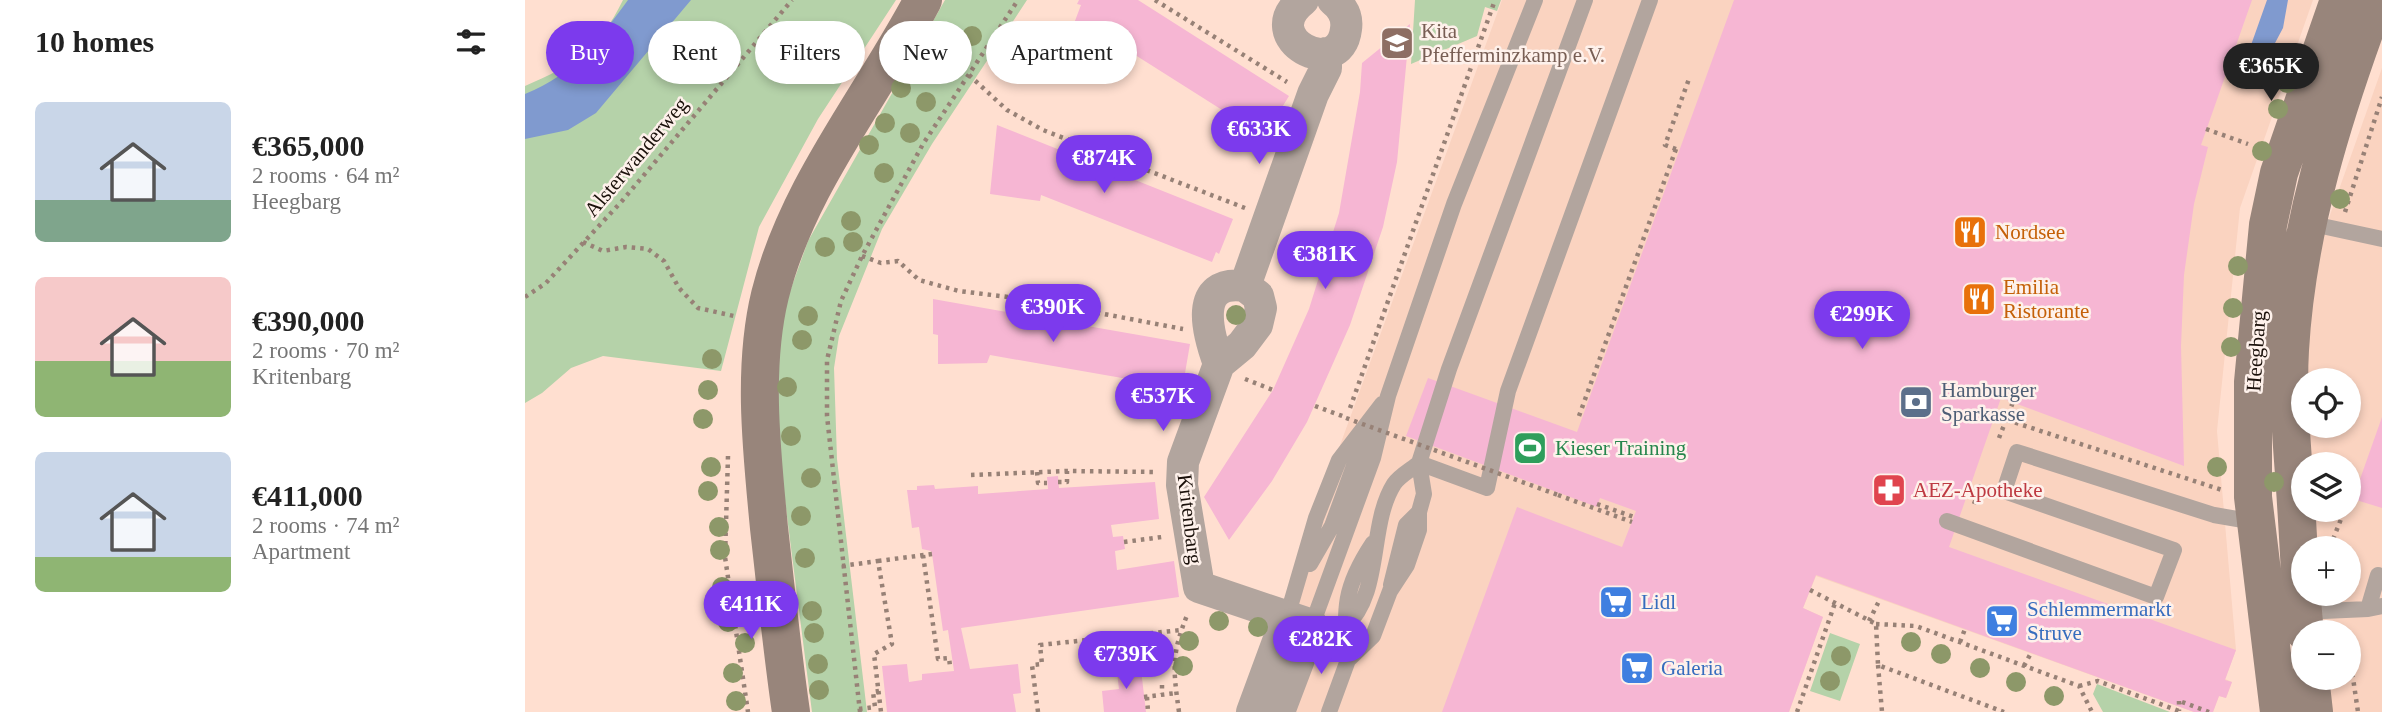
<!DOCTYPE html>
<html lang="en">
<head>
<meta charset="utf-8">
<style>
	:root { --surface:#fff; --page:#f2f2f2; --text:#222; --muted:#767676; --accent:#7c3aed }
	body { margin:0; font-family:"Times New Roman",serif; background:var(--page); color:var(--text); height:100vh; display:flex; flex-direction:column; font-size:26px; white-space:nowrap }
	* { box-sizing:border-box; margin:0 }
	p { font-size:23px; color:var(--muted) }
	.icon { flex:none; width:38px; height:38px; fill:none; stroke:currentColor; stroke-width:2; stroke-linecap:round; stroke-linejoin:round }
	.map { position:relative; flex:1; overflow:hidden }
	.drawer { display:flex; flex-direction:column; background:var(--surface); width:525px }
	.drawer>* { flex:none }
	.banner { position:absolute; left:21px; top:21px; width:665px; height:63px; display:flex; gap:14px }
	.fabs { position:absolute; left:1766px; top:368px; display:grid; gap:14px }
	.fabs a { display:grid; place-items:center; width:70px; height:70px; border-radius:50%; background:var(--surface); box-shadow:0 4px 10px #0003; font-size:35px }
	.price { position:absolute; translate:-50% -60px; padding:0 16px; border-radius:24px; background:var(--accent); color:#fff; font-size:23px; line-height:46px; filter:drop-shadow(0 2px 4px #0008) }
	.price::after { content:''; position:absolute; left:50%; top:42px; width:21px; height:16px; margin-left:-10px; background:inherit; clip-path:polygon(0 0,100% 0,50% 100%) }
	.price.on { background:#222; color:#fff }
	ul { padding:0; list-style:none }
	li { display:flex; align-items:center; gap:21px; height:175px; padding:0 35px }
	li span { display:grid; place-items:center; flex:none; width:196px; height:140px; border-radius:10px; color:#555 }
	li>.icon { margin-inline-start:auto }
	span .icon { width:84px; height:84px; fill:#fffc; stroke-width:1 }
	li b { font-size:30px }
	h2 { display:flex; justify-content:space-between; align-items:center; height:84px; padding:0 35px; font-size:30px }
	.tag { padding:0 24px; border-radius:32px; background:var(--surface); box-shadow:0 4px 10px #0003; font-size:24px; line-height:63px }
	.tag.on { background:var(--accent); color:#fff }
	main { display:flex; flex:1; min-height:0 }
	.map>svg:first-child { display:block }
</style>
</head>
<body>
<main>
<section class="drawer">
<h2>10 homes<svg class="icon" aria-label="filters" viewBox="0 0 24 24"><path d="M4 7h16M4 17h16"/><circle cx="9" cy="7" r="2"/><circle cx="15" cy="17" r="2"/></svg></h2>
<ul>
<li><span style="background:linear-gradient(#c9d6e8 70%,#7fa58c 0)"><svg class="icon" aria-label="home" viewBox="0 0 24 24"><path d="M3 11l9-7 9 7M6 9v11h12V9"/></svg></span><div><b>€365,000</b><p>2 rooms · 64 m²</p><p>Heegbarg</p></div></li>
<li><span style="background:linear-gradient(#f6c9c9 60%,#8fb573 0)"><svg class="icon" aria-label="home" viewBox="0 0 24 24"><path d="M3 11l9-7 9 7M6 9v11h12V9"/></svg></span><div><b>€390,000</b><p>2 rooms · 70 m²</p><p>Kritenbarg</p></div></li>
<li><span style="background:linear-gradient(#c9d6e8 75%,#8fb573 0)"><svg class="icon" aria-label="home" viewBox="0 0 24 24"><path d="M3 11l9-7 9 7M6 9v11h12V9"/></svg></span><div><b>€411,000</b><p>2 rooms · 74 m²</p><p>Apartment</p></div></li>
</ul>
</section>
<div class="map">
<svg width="1857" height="712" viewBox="0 0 1857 712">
	<rect width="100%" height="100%" fill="#ffdfd0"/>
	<path fill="#fad3c0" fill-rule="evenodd" d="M977,0h811l-73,208 -23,223 19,219 -11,29 7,3 -6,16 -7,-2 -6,16h-19l-378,-136 -13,32 20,9 -34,95h-546z
		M1857,68v644h-53l-4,-35h24v-45h-30l-4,-39h34v-45h-39l-3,-39h42v-45h-46l-5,-50 20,-165zM1778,380h46v45h-46z"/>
	<path fill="#b5d2a9" d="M98,0h273l-78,119 -59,108 -38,144 -118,-15 -32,12 -29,25 -17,10v-317c49,-21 74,-37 98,-86z
		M420,0h82l-95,144 -50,85 -43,107 -5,32 3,91 30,253h-55l-35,-274 3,-107 9,-37 19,-53z
		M890,0h86l-4,11 -12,-4 -8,29 -66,28z
		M1305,633l30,11 -20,57 -30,-10z
		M1572,684l73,28h-67l-10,-18z"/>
	<path fill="#809acf" d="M103,0h63l-95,113 -28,17 -43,9v-45c51,-21 71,-51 103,-94z
		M1742,0h21l-5,28 -24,45 -3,-9 -11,-2z"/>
	<path fill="#f6b6d3" d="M554,0h59l151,96 -8,13 4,3 -17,27 -147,-93 -4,4 -47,-16 11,-29 -4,-1z
		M1209,0h518l-51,145 7,2 -14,57 -10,71 -3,71 3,120 -183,-68 -52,149 287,103 -11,30 7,2 -6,16 -7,-2 -6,16h-19l-378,-137 -13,33 20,9 -34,95h-347l75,-205 105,40 14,-36 -36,-13 -3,9 -191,-71 22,-58 149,54z
		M885,24l-13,138 -14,65 -33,98 -43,97 -35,59 -43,59 -25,-43 69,-107 36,-81 30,-96 21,-121 2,-29z
		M472,125l236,94 -14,35 -3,-2 -4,10 -171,-67 -1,6 -50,-7z
		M408,299l257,45 -6,35 -11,-2 -5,9 -178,-31 -3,8 -49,1v-29l-5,-1z
		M1857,417v91l-29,-9z
		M533,476l1,12 96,-6 4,37 -48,6 2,12 10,-1 2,13 -10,2 2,19 57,-9 5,36 -218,31 9,41 48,-5 3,29 -8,1 3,18h-129l-5,-46 25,-2 2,18 13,-2v-6l32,-3 -6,-41 -5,1 -11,-77 -1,-3 -9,-2 -3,-22 -7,1 -5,-38h10v-4l17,-1 1,4 43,-3v8l70,-5 -1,-12z
		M615,661l6,51h-42l-2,-21 17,-2 -3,-25z"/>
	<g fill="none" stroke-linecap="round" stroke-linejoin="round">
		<path stroke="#978176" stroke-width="4.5" stroke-dasharray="3.5 5" stroke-linecap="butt" d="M630,0l132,82
			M444,75l38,35 36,20 202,78
			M1681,129l42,15
			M1151,149l-11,-4 24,-66
			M1820,212l37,-115
			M58,242l20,9 23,-4 22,2 16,12 15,27 19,20 36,8
			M337,256l19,7 17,-2 21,19 40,11 66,8 158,30
			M0,297l21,-14 76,-82 170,-201
			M720,379l28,11
			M790,406l30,11
			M825,408l145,-408
			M1054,416l97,-267 4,1
			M1482,420l215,70
			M1474,438l14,-36
			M203,456l-3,101 23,155
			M512,472l1,11h9
			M446,475l96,-4 89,1
			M533,482h9v-11
			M1824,491v8
			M1033,495l74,27
			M1072,504l37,13
			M1449,504l8,-22
			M599,542l38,-5
			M1805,547l15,-38
			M398,555l15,104 11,-1 1,8 3,-1
			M353,561l54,-7
			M317,566l36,-5 14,83 -18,10 7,58
			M1285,590l66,34 2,41 126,47
			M1344,621l11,-22
			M1351,624l40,2 163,60 13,26
			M1435,642l5,-13
			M1353,665l4,47
			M1499,666l7,-13
			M1824,666l4,12 5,34
			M637,685v9
			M1554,686l19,-5 81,30
			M619,697l32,-4
			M622,697l1,15
			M1654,701v10
			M1657,702l27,10
			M334,709l16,-2 -2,-15 6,-1
			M335,712l-33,-296v-56l14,-59 21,-45 61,-112 95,-144
			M513,712l-6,-47 10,-1 -2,-19 141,-15
			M654,712c-6,-43 -8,-58 9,-99
			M1272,712l38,-109"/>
		<path stroke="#b2a59e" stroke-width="16" d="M1783,223l74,16
			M894,463l68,25 21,-97 142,-391
			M1422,521l209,76 18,-47 -170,-59 13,-39 197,63 41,7
			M785,564l22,-38 34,-93
			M866,585l15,-60 13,-13
			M1843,609l10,-34
			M1776,612l67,-3 14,-3
			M762,617l29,-99 23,-58 43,-56
			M787,625l61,-167 15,-62 66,-192 81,-204
			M820,627c38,-34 23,-102 49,-143 5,-8 18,-15 25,-21
			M823,660c-4,-52 -5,-72 25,-117
			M804,712l19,-52 25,-24 17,-45 17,-26 12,-35v-18l5,-18 -5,-31 30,-94 136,-369"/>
		<path stroke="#b2a59e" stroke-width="32" d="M778,0c-49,38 37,83 43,29 2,-13 -4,-22 -13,-29
			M720,286l68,-192 13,-26v-15
			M694,364c-11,-30 -27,-85 26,-78l13,10 3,12 -4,17 -15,20 -23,19 -36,98 -1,23 17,102 113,38 -33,87
			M727,712l35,-95"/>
		<path stroke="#98857b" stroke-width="38" d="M1780,632c-5,-43 -6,-85 -9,-128 -3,-51 -9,-102 -6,-154 7,-121 44,-237 86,-350
			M1785,677l4,35
			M266,712c-9,-61 -15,-123 -22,-184 -7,-75 -17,-159 1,-233 27,-109 102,-198 153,-295
			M1754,712l-26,-215v-115l15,-157 11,-52 60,-173"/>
		<path stroke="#978176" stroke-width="4.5" stroke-dasharray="3.5 5" stroke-linecap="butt" d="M821,418l212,77"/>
	</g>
	<g fill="#8d9869">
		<circle cx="447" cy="36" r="10"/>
		<circle cx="411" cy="42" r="10"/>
		<circle cx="421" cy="73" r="10"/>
		<circle cx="397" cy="74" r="10"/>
		<circle cx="1762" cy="83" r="10"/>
		<circle cx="376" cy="88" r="10"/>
		<circle cx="401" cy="102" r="10"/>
		<circle cx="1753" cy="109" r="10"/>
		<circle cx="360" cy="123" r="10"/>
		<circle cx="385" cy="133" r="10"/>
		<circle cx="344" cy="145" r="10"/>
		<circle cx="1737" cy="151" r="10"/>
		<circle cx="359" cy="173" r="10"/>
		<circle cx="1815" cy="199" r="10"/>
		<circle cx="326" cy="221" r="10"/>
		<circle cx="328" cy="242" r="10"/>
		<circle cx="300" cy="247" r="10"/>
		<circle cx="1713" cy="266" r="10"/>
		<circle cx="1708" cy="308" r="10"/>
		<circle cx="711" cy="315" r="10"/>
		<circle cx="283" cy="316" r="10"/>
		<circle cx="277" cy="340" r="10"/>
		<circle cx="1706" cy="347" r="10"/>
		<circle cx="187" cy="359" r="10"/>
		<circle cx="262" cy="387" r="10"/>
		<circle cx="183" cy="390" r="10"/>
		<circle cx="178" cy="419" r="10"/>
		<circle cx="266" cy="436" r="10"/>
		<circle cx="186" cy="467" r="10"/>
		<circle cx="1692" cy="467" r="10"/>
		<circle cx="286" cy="478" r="10"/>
		<circle cx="1749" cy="482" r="10"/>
		<circle cx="183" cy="491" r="10"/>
		<circle cx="276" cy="516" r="10"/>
		<circle cx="194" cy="527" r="10"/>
		<circle cx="195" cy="550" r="10"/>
		<circle cx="280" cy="558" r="10"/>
		<circle cx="197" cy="587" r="10"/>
		<circle cx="287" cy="611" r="10"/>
		<circle cx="694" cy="621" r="10"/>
		<circle cx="203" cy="622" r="10"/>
		<circle cx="733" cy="627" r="10"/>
		<circle cx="289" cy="633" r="10"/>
		<circle cx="664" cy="641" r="10"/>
		<circle cx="1386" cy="642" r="10"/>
		<circle cx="220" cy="643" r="10"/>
		<circle cx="1416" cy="654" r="10"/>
		<circle cx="1316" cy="656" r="10"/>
		<circle cx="293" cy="664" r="10"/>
		<circle cx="658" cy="666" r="10"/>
		<circle cx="1455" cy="668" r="10"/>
		<circle cx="208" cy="673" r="10"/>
		<circle cx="1305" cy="681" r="10"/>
		<circle cx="1491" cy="682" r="10"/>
		<circle cx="294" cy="690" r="10"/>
		<circle cx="1529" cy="696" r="10"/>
		<circle cx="211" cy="701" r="10"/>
	</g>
	<defs>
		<g id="school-square" transform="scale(1.75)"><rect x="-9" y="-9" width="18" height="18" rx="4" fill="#8d6e63" stroke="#fef1eb"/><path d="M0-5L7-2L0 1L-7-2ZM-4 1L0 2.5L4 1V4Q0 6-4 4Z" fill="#fff"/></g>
		<g id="restaurant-square" transform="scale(1.75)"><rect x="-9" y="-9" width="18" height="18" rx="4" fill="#e8710a" stroke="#fef1eb"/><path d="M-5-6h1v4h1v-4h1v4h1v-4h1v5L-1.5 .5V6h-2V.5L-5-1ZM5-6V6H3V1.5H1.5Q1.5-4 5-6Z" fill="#fff"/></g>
		<g id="bank-square" transform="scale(1.75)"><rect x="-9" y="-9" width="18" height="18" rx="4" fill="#5c6f8a" stroke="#fef1eb"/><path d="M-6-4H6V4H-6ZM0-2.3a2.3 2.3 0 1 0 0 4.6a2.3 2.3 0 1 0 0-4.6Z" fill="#fff"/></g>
		<g id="stadium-square" transform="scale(1.75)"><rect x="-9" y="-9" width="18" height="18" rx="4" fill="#2e9e5b" stroke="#fef1eb"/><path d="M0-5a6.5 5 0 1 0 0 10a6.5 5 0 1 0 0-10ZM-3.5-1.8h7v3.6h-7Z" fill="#fff"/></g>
		<g id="pharmacy-square" transform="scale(1.75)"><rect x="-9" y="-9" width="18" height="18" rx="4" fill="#e0444e" stroke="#fef1eb"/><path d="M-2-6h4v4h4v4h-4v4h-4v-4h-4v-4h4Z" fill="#fff"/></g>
		<g id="supermarket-square" transform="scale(1.75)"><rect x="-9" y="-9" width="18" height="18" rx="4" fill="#3f7fe0" stroke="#fef1eb"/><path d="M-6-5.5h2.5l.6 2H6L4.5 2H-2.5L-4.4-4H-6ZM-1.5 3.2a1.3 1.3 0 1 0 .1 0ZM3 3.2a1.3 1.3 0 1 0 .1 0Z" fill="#fff"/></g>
	</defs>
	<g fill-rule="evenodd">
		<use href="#school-square" x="872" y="43"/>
		<use href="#restaurant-square" x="1445" y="232"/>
		<use href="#restaurant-square" x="1454" y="299"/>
		<use href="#bank-square" x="1391" y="402"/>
		<use href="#stadium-square" x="1005" y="448"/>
		<use href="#pharmacy-square" x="1364" y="490"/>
		<use href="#supermarket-square" x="1091" y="602"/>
		<use href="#supermarket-square" x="1477" y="621"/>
		<use href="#supermarket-square" x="1112" y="668"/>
	</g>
	<g text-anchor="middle" stroke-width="5" stroke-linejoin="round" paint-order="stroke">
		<g font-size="21" fill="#785e54" stroke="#fef1eb" text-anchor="start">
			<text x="896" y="38">Kita<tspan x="896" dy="24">Pfefferminzkamp e.V.</tspan></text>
		</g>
		<g font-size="21" fill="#1a100a" stroke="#fef1eb">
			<text transform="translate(111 157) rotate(-50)" y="7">Alsterwanderweg</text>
			<text transform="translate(1731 351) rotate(-86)" y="7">Heegbarg</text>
			<text transform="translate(665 519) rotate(83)" y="7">Kritenbarg</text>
		</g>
		<g font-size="21" fill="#c56008" stroke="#fef1eb" text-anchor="start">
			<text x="1470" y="239">Nordsee</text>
			<text x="1478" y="294">Emilia<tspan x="1478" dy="24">Ristorante</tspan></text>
		</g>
		<g font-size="21" fill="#4e5e75" stroke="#fef1eb" text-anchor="start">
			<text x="1416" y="397">Hamburger<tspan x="1416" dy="24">Sparkasse</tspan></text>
		</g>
		<g font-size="21" fill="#27864d" stroke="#fef1eb" text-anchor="start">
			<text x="1030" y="455">Kieser Training</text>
		</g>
		<g font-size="21" fill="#be3a42" stroke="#fef1eb" text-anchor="start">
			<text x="1388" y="497">AEZ-Apotheke</text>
		</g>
		<g font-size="21" fill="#366cbe" stroke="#fef1eb" text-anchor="start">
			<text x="1116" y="609">Lidl</text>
			<text x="1502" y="616">Schlemmermarkt<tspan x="1502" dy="24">Struve</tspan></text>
			<text x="1136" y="675">Galeria</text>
		</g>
	</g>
</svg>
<div class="fabs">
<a><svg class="icon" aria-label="locate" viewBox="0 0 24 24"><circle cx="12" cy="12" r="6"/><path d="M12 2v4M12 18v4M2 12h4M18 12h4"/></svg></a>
<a><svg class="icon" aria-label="layers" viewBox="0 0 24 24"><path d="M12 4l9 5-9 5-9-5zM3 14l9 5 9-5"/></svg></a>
<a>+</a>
<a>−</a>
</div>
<b class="price on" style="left:1746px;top:103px">€365K</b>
<b class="price" style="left:734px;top:166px">€633K</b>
<b class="price" style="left:579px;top:195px">€874K</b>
<b class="price" style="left:800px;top:291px">€381K</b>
<b class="price" style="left:528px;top:344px">€390K</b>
<b class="price" style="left:1337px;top:351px">€299K</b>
<b class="price" style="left:638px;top:433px">€537K</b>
<b class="price" style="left:226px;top:641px">€411K</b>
<b class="price" style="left:796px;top:676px">€282K</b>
<b class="price" style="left:601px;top:691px">€739K</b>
<div class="banner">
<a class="tag on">Buy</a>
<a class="tag">Rent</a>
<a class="tag">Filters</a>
<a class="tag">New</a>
<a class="tag">Apartment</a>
</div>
</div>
</main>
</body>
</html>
